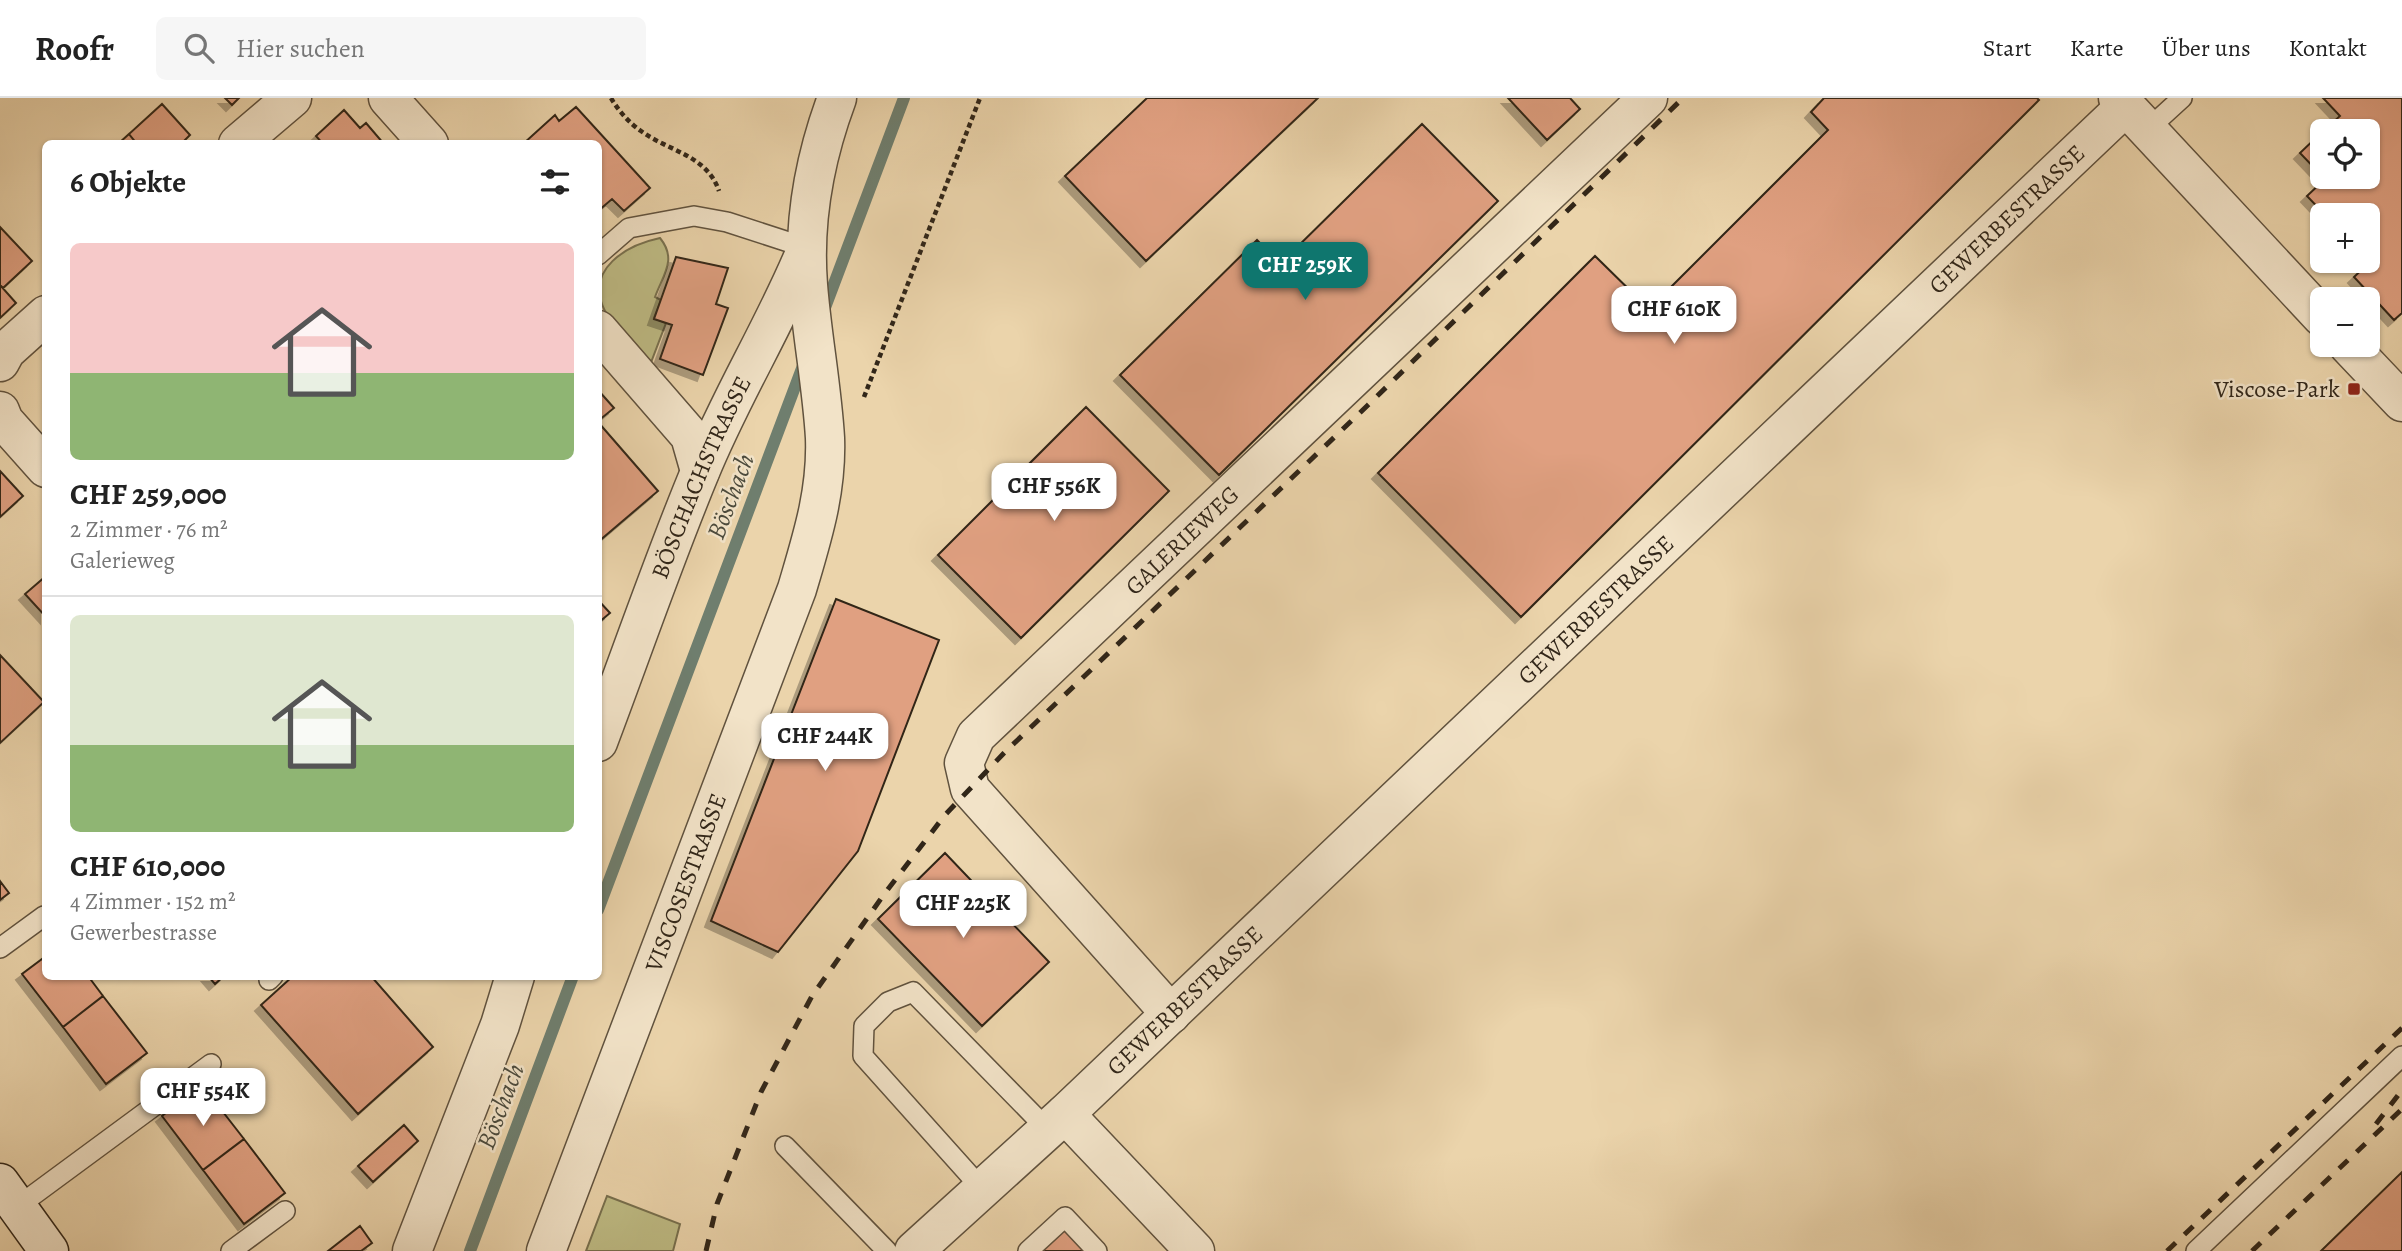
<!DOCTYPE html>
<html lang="de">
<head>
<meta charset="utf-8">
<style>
	:root { --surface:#fff; --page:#f6f6f6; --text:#222; --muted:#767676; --line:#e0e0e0; --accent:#0f766e }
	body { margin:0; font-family:Alegreya,serif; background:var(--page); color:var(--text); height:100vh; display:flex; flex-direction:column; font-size:26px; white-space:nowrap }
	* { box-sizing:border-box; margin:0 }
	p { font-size:23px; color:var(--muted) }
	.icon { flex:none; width:38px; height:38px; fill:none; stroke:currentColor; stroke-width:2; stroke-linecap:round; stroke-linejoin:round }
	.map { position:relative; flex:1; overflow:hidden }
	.details { position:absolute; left:42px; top:42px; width:560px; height:840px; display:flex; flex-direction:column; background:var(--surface); border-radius:10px; box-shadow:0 2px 5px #0004 }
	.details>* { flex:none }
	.fabs { position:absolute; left:2310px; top:21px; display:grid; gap:14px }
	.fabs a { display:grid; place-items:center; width:70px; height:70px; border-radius:10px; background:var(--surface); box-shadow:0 2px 5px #0004; font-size:35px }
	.price { position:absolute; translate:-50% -60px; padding:0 16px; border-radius:14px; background:#fff; color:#222; font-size:23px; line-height:46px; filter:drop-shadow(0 2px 4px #0008) }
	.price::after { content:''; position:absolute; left:50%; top:42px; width:21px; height:16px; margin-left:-10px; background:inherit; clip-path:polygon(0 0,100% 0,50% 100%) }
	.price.current { background:var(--accent); color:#fff }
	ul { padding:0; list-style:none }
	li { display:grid; align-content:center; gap:14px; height:371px; padding:0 28px }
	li+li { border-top:2px solid var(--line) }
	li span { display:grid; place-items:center; height:217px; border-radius:10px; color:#555 }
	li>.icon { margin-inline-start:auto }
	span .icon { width:126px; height:126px; fill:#fffc; stroke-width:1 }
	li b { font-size:30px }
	h2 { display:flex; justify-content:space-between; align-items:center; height:84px; padding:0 28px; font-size:30px }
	header { display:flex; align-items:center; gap:42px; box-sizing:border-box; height:98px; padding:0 35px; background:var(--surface); border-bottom:2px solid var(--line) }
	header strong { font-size:33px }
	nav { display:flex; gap:38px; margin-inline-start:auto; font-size:24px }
	.search { width:490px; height:63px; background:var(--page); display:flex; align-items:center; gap:18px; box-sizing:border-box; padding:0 24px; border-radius:10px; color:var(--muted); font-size:26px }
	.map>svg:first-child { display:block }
</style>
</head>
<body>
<header>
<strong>Roofr</strong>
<div class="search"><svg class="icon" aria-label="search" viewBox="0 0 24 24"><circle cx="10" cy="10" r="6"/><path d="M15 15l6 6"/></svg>Hier suchen</div>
<nav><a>Start</a><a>Karte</a><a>Über uns</a><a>Kontakt</a></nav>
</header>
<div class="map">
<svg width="2402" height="1153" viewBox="0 0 2402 1153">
	<defs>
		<filter id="shadow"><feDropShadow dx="-6" dy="6" stdDeviation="0" flood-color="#0004"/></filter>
	</defs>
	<rect width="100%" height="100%" fill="#ebd4ab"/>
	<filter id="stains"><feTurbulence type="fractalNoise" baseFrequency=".00286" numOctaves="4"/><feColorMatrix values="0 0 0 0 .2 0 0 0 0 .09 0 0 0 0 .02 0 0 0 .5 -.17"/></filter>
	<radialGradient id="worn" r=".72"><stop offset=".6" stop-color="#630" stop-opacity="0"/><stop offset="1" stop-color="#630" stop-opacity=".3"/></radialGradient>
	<path fill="#bebb84" stroke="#78704e" stroke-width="2" d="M660,140c17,21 4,35 -5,59l6,3 -7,18 12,5 -16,42c-12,-15 -39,-40 -46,-56 -19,-40 23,-64 56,-71z
		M607,1098l73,28 -7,27h-87z"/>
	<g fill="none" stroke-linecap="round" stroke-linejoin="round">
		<path stroke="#6f7e6e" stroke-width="12" d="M823,215l81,-215
			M598,812l206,-547
			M470,1153l103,-275"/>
	</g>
	<path fill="#e0a081" stroke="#312619" stroke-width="2" filter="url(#shadow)" d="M225,0h14l-7,7z
		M1147,0h171l-172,163 -81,-85z
		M1508,0h62l10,11 -33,31z
		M1824,0h213l2,2 -518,517 -143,-144 217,-217 54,53 179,-179 -17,-18z
		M2323,0h79v215l-8,7 -40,-43 15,-14 -2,-2 1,-46h-43l-18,-19 18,-17 -2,-2h45v-46h-45l17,-15z
		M162,6l28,31 -9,9h-44l-8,-10z
		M576,9l74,81 -26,23 -12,-12 -14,12v-67h-75l32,-29 4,6z
		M344,12l16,18 6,-5 18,21h-61l-7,-8z
		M1422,26l76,77 -279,274 -99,-100 137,-135 23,24z
		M2322,34v44l-22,-23z
		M129,36l8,10h-19z
		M0,129l32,34 -29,27 -3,-3z
		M676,159l52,11 -12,36 12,4 -25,67 -43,-16 12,-34 -18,-6z
		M0,187l16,18 -16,15z
		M598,292l16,18 -16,13z
		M1086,309l83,84 -148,147 -83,-83z
		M598,324l60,69 -60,51z
		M0,373l23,25 -23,21z
		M46,478v41l-21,-23z
		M836,501l103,41 -81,211 -80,101 -67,-31z
		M598,502l12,13 -12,10z
		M0,557l44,47 -44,41z
		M945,755l104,109 -67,64 -104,-107z
		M0,783l9,12 -9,7z
		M46,858v20h42l15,20 -40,31 -41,-53z
		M208,878h16l-9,8z
		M293,878h78l62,71 -75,67 -97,-109z
		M103,898l44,57 -41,31 -43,-57z
		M202,987l42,54 -41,31 -41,-54z
		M404,1027l14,16 -45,41 -15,-16z
		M244,1041l41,54 -41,31 -41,-54z
		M2402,1074v79h-81z
		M1062,1126l25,27h-43l-5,-5z
		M360,1128l12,17 -11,8h-33z"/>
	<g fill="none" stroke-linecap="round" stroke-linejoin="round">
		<g stroke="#60523e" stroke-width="22">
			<path id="lane" d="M2147,32l35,-32
				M598,157l31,-27 65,-12 33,6 80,26
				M0,850l44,-32
				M269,882l4,-4
				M785,1048l102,105
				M983,1092l-120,-134 1,-30 24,-24 25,-10 135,138
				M17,1109l194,-143
				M231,1153l54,-40
				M1028,1153l37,-34 32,34
				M2196,1153l206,-195"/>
		</g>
		<g stroke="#60523e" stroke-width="41">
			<g id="street">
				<path d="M388,0l41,46"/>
				<path d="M2118,0l204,219"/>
				<path d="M238,46l54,-46"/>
				<path d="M598,232l92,106 10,35"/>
				<path d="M2348,247l54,57"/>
				<path d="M0,264l6,-11 40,-36"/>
				<path d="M0,313l4,10 42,47"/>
				<path id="s1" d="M598,644c34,-90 65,-181 102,-270 30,-74 73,-143 104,-217"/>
				<path id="s2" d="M1171,916l-201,-225 -6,-26 12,-27 672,-638"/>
				<path d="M1065,1016l130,137"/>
				<path d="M412,1153l88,-226 15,-49"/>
				<path id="s3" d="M546,1153l251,-662c15,-51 30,-97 28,-151 -3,-51 -13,-102 -17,-153 -5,-64 7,-128 29,-187"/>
				<path id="s4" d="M914,1153l151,-137 1061,-1008"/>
			</g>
		</g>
		<g stroke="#312619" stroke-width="41">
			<path id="secondary" d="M0,1085l49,68"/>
		</g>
		<path stroke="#312619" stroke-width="4.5" stroke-dasharray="5 3.5" stroke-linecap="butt" d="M611,0c7,12 18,25 30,33 27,20 66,24 78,60
			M864,299l116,-299"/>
		<use href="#lane" stroke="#f2e3c8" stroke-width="19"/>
		<use href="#street" stroke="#f2e3c8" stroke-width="38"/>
		<use href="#secondary" stroke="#f2e3c8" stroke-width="38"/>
		<path stroke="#312619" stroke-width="5" stroke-dasharray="12 12" stroke-linecap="butt" d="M2376,1026l26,-34
			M706,1153l11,-47 44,-112 51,-96 73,-103 60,-78 59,-62 364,-348 315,-307
			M2167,1153l235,-223
			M2252,1153l150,-142"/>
	</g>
	<rect fill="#8f2418" stroke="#f2e3c8" stroke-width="2.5" x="2347" y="284" width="14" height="14" rx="3.5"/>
	<g text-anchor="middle" stroke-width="5" stroke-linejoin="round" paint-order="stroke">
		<g font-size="24" fill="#312619" stroke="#f2e3c8">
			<text dy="8" stroke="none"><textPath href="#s4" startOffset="1503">GEWERBESTRASSE</textPath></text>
			<text dy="8" stroke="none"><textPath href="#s1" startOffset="284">BÖSCHACHSTRASSE</textPath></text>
			<text dy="8" stroke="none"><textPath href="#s2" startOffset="642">GALERIEWEG</textPath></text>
			<text dy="8" stroke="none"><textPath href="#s4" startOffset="936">GEWERBESTRASSE</textPath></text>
			<text dy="8" stroke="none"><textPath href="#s3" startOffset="394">VISCOSESTRASSE</textPath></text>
			<text dy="8" stroke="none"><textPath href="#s4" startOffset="369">GEWERBESTRASSE</textPath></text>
		</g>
		<g font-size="24" fill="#312619" stroke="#f2e3c8" text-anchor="end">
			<text x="2340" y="299">Viscose-Park</text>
		</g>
		<g font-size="26" font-style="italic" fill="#4b4a3c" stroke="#f2e3c8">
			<text transform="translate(730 398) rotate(-69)" y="9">Böschach</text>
			<text transform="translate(500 1008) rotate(-69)" y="9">Böschach</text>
		</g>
	</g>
	<rect width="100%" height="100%" filter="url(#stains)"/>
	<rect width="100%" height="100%" fill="url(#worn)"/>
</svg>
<div class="fabs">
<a><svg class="icon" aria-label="locate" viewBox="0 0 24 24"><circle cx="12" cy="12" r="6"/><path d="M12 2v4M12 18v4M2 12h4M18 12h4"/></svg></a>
<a>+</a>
<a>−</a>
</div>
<b class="price current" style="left:1305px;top:204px">CHF 259K</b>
<b class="price" style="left:1674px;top:248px">CHF 610K</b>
<b class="price" style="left:1054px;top:425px">CHF 556K</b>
<b class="price" style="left:825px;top:675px">CHF 244K</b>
<b class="price" style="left:963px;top:842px">CHF 225K</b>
<b class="price" style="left:203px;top:1030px">CHF 554K</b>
<section class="details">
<h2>6 Objekte<svg class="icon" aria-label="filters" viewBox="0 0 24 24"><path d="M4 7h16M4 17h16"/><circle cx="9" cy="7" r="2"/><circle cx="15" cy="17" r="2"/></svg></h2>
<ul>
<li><span style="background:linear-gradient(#f6c9c9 60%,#8fb573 0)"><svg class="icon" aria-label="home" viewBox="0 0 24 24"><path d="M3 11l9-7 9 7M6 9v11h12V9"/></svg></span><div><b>CHF 259,000</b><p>2 Zimmer · 76 m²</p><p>Galerieweg</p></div></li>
<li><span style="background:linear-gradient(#dfe7d0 60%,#8fb573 0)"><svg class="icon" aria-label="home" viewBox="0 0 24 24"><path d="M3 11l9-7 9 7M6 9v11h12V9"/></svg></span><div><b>CHF 610,000</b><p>4 Zimmer · 152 m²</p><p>Gewerbestrasse</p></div></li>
</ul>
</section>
</div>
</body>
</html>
